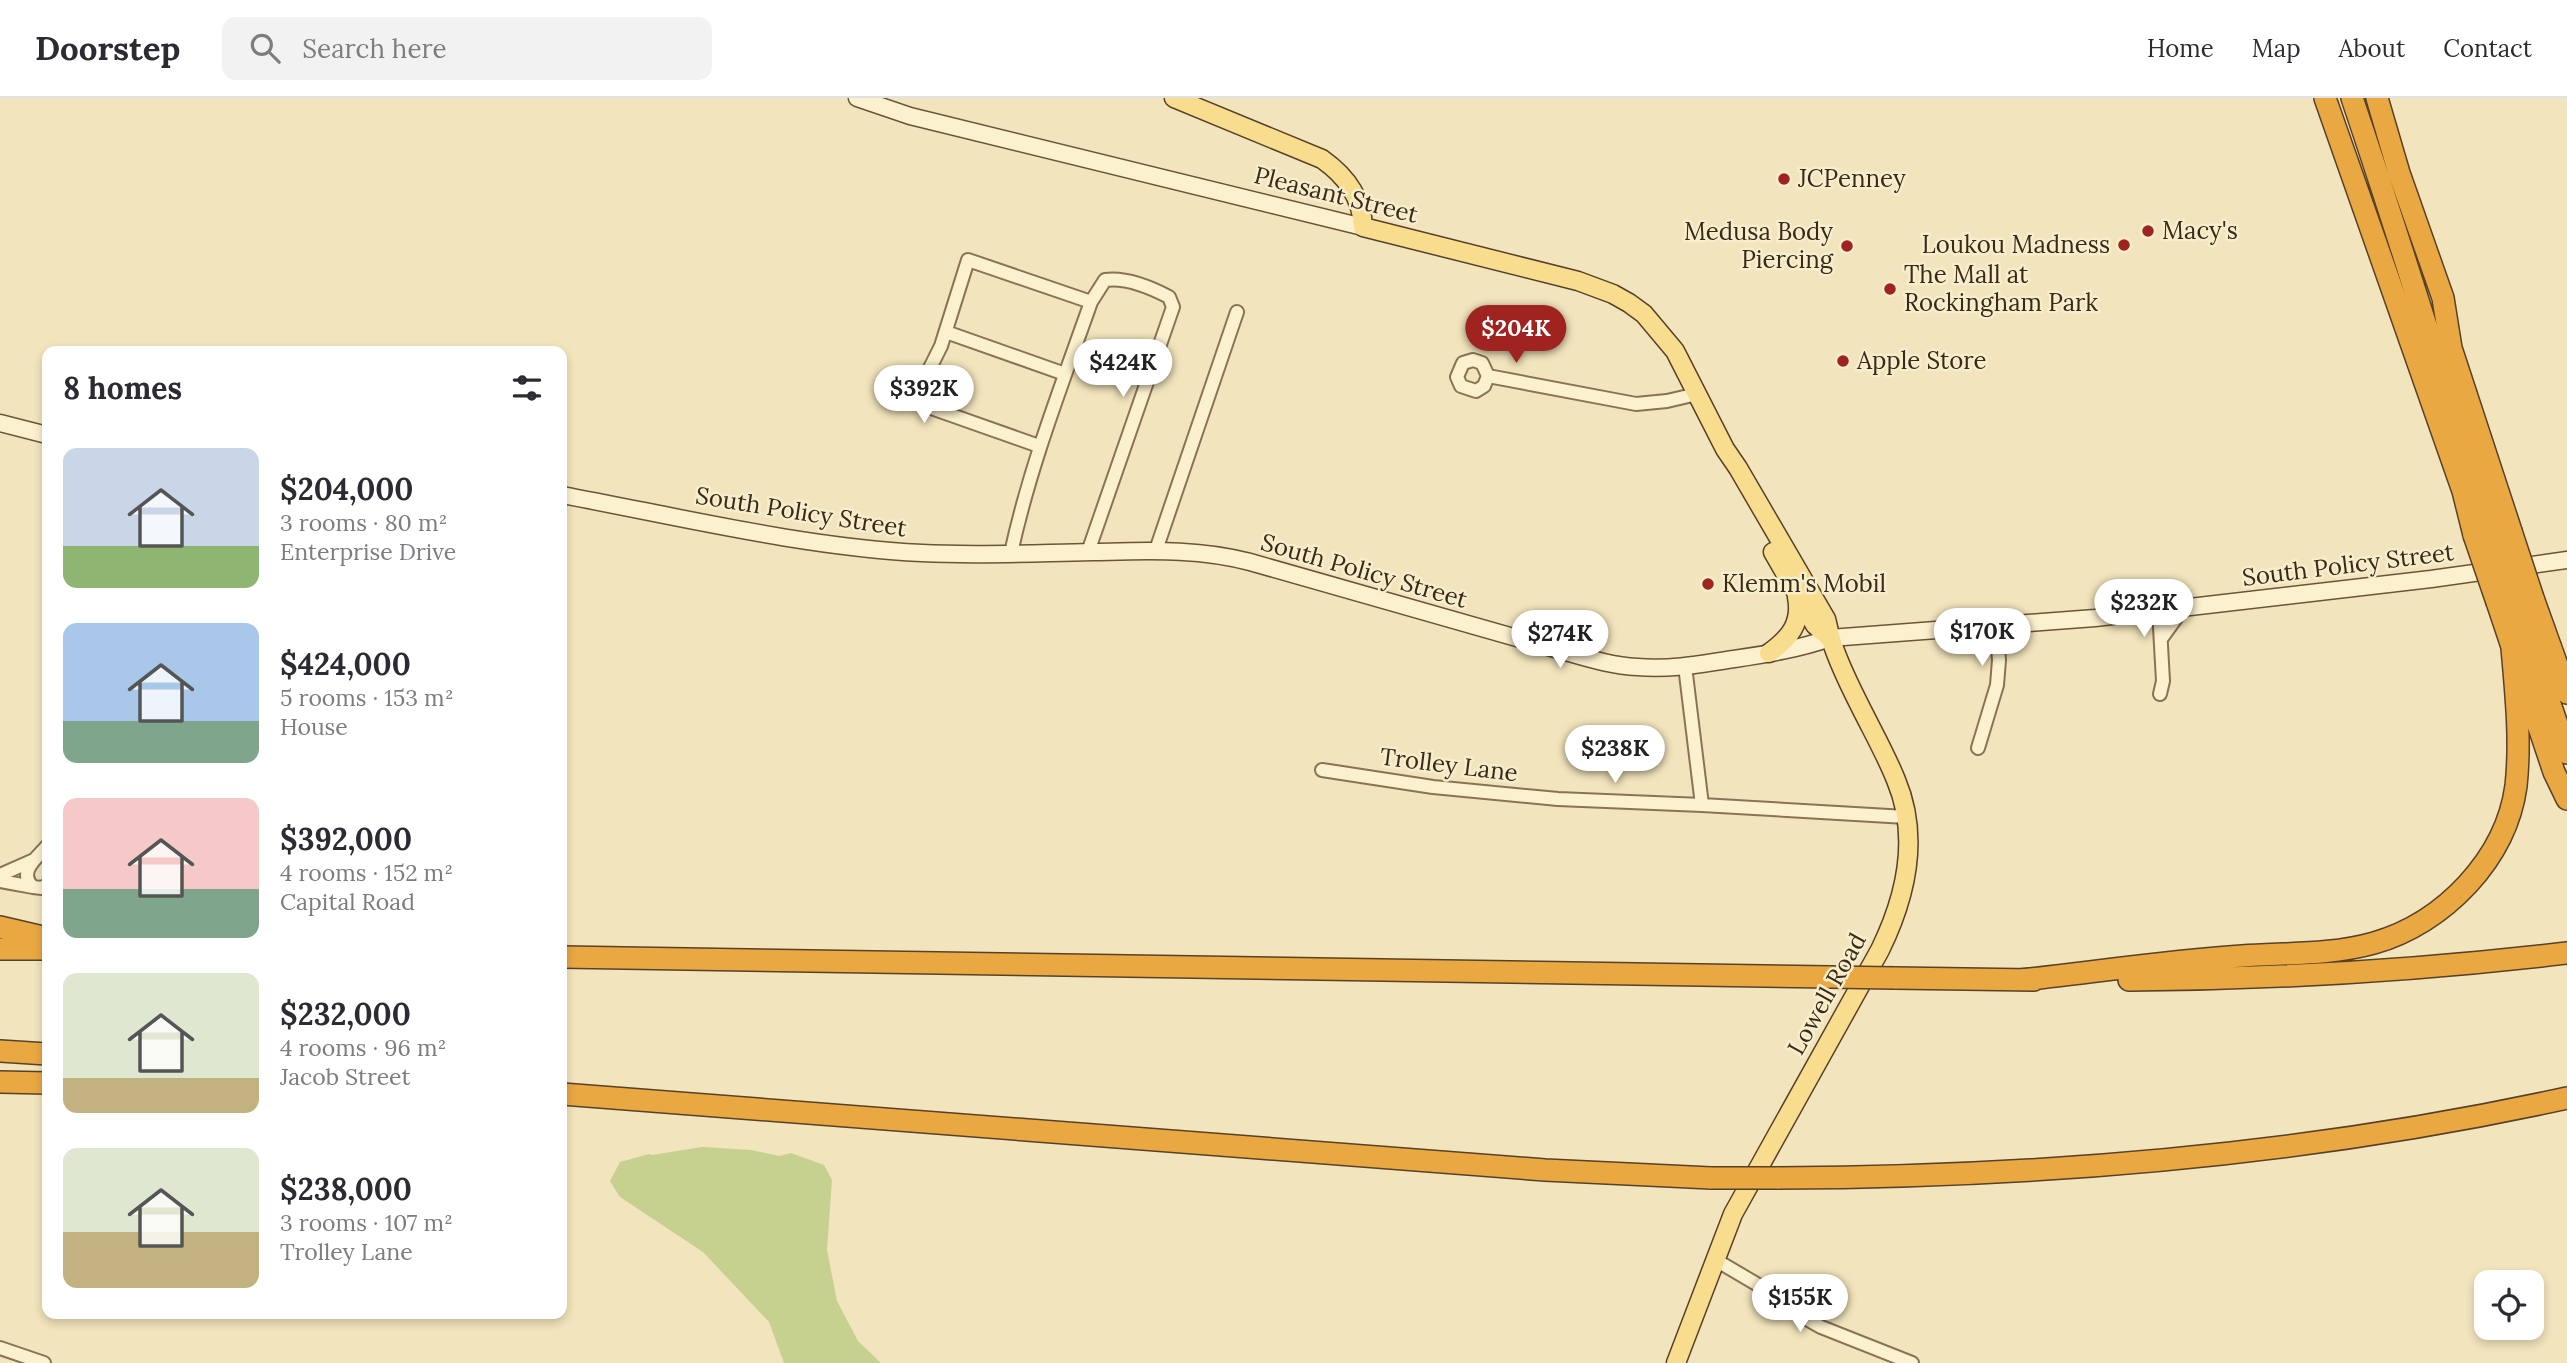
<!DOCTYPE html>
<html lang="en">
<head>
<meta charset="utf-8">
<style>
	:root { --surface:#fff; --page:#f2f2f3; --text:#2b2b33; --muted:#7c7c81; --line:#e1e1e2; --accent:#9f241f }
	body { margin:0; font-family:Lora,serif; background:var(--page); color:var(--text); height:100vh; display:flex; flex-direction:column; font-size:26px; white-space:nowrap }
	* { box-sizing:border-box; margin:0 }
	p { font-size:23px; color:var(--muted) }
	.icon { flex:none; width:38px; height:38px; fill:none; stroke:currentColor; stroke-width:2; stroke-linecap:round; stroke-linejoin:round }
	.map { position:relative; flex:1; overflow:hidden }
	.panel { position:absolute; left:42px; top:248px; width:525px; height:973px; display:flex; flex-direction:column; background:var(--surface); border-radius:14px; box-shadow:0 4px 10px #0003 }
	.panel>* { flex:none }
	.controls { position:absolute; left:2474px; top:1172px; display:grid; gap:14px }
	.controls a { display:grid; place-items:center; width:70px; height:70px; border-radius:14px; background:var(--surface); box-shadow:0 4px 10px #0003; font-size:35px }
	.price { position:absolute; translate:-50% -60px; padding:0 16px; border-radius:24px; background:#fff; color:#222; font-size:23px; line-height:46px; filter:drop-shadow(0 2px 4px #0008) }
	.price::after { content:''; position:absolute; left:50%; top:42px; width:21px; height:16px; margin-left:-10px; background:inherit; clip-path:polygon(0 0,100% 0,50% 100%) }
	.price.active { background:var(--accent); color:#fff }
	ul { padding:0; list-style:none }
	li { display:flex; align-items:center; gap:21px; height:175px; padding:0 21px }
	li span { display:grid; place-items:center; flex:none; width:196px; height:140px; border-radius:14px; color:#555 }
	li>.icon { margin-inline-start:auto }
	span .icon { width:84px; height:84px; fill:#fffc; stroke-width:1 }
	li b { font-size:30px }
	h2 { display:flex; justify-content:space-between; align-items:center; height:84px; padding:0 21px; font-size:30px }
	header { display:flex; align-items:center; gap:42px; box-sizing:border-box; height:98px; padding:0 35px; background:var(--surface); border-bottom:2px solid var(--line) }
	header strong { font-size:33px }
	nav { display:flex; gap:38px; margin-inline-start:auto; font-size:24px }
	.search { width:490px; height:63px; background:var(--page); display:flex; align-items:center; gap:18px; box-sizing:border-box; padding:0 24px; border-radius:14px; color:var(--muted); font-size:26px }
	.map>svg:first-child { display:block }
</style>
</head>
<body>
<header>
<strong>Doorstep</strong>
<div class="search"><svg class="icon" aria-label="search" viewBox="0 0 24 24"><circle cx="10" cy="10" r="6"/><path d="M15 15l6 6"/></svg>Search here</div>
<nav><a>Home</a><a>Map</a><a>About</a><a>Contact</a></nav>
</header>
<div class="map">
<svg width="2567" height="1265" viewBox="0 0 2567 1265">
	<rect width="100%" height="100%" fill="#f2e4bc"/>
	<path fill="#c6d08f" d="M702,1049l49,3 28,6 12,-3 33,12 8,15 -5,70 10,51 21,40 23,22h-97l-15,-41 -66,-70 -83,-55 -10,-16 10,-19 29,-8 3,1z"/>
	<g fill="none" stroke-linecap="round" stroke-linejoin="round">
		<g stroke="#8a7354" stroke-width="16">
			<path id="street" d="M946,234l119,42
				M1488,278l-4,10 -8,5 -15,-5 -4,-9 6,-14 10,-3 9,3 6,13 148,28 31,-3 30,-7
				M1156,452l81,-238
				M1088,454l85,-245 -4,-10c-19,-10 -43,-20 -64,-17l-14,22
				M1011,455c19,-87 50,-166 80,-251l-123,-42 -27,86 -23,46 2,12 119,42
				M2159,512l4,71 -3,13
				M2161,541l23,-32
				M1685,568l17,139
				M1978,650l19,-63 2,-25 -3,-34
				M1322,672l111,17 125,12 144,6 204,12
				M47,748c-10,12 -30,26 -14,41l9,1 5,-3
				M0,777l34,-15
				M0,783l33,6
				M1714,1161l63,37 28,22 16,9 91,36
				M0,1250l44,15"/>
		</g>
		<g stroke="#6c5437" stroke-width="19">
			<path id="secondary" d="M857,0l53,18 453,111
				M0,325l47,12
				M562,397c118,22 241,52 360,58 57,3 114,0 170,-1 54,-1 105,-4 158,10l323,92c21,6 42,12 64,13 33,3 65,-3 97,-8 33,-5 65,-10 96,-21l265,-20 336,-39 136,-19"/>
		</g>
		<g stroke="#574129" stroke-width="21">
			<path id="primary" d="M1174,0l148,61c24,17 40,38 41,68l215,54 35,13 16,9 15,11 31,37 50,98 13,19 88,151c2,7 3,14 5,20 7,24 19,47 30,69 12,24 25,47 35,72 24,57 10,117 -16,170l-147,264 -57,149
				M1773,454l42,73 15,13
				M1769,555c21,-15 33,-30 28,-56"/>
		</g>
		<g stroke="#574129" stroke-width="24">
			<path id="highway" d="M2325,0l138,393 11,44
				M2352,0c49,144 93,290 140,435
				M2377,0l22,75 44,125 8,50 60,183
				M2533,500l34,95
				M2514,502l53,153
				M2497,504l57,170 13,27
				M0,829l47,11
				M0,851h47
				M562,859l1268,20
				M1895,880l139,2
				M2021,882c73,-8 147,-19 221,-24 43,-3 90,-1 132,-13 70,-20 132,-84 142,-157 5,-46 0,-92 -4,-138
				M2129,882c147,-1 293,-10 438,-27
				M0,953l47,3
				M0,984l47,1
				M562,996l983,76 166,8
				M1777,1080c264,-1 531,-23 790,-80"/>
		</g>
		<use href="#street" stroke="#fcf1cf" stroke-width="12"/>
		<use href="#secondary" stroke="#fcf1cf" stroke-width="16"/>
		<use href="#primary" stroke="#f9dd8f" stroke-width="18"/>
		<use href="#highway" stroke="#eaa843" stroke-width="21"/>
		<g stroke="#574129" stroke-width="24" stroke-linecap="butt">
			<path id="highway-bridge" d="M2511,433l22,67
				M2492,435l22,67
				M2474,437l23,67
				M1830,879l65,1
				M1711,1080h66"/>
		</g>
		<use href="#highway-bridge" stroke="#eaa843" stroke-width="21"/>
	</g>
	<g fill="#9f241f" stroke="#f8eecc" stroke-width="2.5">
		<circle cx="1784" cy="81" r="7"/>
		<circle cx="2148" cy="133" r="7"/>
		<circle cx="2124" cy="147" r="7"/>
		<circle cx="1847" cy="148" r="7"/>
		<circle cx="1890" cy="191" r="7"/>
		<circle cx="1843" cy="263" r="7"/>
		<circle cx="1708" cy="486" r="7"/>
	</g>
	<g text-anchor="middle" stroke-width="5" stroke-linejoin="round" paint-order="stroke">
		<g font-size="24" fill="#382a1a" stroke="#f8eecc" text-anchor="start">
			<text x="1798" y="89">JCPenney</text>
			<text x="2162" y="141">Macy's</text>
			<text x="1833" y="142" text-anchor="end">Medusa Body<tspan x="1833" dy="28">Piercing</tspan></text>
			<text x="2110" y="155" text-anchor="end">Loukou Madness</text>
			<text x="1904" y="185">The Mall at<tspan x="1904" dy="28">Rockingham Park</tspan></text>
			<text x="1857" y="271">Apple Store</text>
			<text x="1722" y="494">Klemm's Mobil</text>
		</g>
		<g font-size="24" fill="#382a1a" stroke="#f8eecc">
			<text transform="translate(1336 97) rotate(14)" y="8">Pleasant Street</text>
			<text transform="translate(801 414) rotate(9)" y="8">South Policy Street</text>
			<text transform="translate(2348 467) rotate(-7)" y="8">South Policy Street</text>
			<text transform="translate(1364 473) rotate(16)" y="8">South Policy Street</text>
			<text transform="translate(1449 667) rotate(7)" y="8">Trolley Lane</text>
			<text transform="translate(1827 896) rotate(-61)" y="8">Lowell Road</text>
		</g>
	</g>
</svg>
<div class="controls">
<a><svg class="icon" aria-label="locate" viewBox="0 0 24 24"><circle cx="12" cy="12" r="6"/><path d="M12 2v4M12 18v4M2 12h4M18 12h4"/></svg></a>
</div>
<b class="price active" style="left:1516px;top:267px">$204K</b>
<b class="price" style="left:1123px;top:301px">$424K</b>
<b class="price" style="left:924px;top:327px">$392K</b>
<b class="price" style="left:2144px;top:541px">$232K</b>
<b class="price" style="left:1982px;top:570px">$170K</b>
<b class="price" style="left:1560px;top:572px">$274K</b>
<b class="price" style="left:1615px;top:687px">$238K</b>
<b class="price" style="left:1800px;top:1236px">$155K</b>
<section class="panel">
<h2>8 homes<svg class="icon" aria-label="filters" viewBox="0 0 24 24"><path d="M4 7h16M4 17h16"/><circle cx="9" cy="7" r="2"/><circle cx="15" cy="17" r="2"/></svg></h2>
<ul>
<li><span style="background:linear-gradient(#c9d6e8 70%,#8fb573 0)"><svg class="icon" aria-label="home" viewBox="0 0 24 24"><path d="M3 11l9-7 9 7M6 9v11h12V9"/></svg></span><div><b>$204,000</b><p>3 rooms · 80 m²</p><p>Enterprise Drive</p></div></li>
<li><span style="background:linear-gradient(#a9c7e8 70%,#7fa58c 0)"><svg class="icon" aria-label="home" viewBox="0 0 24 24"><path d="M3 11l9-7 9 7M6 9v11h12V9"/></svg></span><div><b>$424,000</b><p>5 rooms · 153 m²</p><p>House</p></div></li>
<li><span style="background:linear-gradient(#f6c9c9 65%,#7fa58c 0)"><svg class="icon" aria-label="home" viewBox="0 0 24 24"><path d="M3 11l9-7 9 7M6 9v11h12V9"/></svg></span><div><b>$392,000</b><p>4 rooms · 152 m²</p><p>Capital Road</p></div></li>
<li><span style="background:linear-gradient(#dfe7d0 75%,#c2b280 0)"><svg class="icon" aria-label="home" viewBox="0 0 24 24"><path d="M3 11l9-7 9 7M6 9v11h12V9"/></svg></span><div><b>$232,000</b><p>4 rooms · 96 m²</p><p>Jacob Street</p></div></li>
<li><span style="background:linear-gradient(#dfe7d0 60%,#c2b280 0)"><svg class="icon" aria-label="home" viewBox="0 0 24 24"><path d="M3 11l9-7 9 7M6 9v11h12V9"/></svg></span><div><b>$238,000</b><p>3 rooms · 107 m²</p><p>Trolley Lane</p></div></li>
</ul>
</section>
</div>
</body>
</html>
